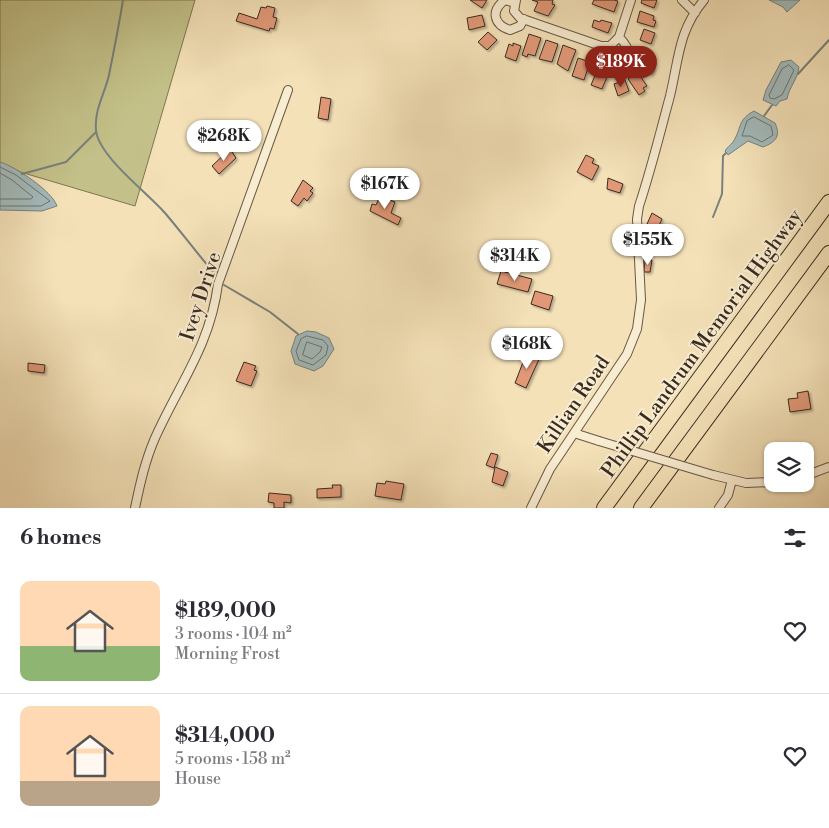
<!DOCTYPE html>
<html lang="en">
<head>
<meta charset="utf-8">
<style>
	:root { --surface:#fff; --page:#f7f7f7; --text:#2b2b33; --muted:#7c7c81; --line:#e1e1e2; --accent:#8f2418 }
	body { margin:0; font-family:"Libre Bodoni",serif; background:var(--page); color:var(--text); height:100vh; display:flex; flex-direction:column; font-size:19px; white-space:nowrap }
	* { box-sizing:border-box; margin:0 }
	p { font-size:16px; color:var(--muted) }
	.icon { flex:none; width:28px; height:28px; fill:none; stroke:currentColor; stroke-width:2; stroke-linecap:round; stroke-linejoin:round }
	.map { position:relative; height:508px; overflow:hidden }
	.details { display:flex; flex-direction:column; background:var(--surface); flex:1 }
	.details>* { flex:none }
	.controls { position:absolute; left:764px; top:442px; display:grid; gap:10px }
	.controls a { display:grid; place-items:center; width:50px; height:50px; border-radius:10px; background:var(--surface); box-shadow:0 1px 4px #0004; font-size:25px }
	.price { position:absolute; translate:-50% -42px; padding:0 11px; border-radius:18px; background:#fff; color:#222; font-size:16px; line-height:32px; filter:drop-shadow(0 1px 2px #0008) }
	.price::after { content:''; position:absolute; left:50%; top:30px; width:15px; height:11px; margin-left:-8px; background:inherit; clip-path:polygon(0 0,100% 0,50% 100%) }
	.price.selected { background:var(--accent); color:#fff }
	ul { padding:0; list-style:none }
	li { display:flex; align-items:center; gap:15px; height:125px; padding:0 20px }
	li+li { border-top:1px solid var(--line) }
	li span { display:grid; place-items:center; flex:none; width:140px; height:100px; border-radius:10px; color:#555 }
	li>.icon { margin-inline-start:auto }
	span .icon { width:60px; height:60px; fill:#fffc; stroke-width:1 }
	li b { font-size:21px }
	h2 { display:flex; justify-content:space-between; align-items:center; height:60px; padding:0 20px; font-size:21px }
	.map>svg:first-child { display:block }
</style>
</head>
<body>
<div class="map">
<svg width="829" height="508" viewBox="0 0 829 508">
	<defs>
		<filter id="shadow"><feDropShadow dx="2" dy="2" stdDeviation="1" flood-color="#0004"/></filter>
	</defs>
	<rect width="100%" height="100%" fill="#f4e1b8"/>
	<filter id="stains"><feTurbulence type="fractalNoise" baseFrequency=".004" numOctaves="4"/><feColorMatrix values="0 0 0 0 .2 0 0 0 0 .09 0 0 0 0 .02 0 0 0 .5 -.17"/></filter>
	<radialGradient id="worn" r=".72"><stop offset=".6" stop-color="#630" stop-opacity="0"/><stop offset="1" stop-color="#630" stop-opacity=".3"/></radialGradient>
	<path fill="#c3c189" stroke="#7e7654" d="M0,0h195l-60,206 -135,-40z"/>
	<path fill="#a2babb" stroke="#78817d" d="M769,0h31l-13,12 -4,-5z
		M791,60l8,7c-1,12 -10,20 -12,32l-7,2 -4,5 -13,-6 3,-10 15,-28z
		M754,111l21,12c6,13 1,19 -12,24l-15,-6 -20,14 -3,-4c2,-4 5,-5 8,-9 9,-14 4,-22 21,-31z
		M0,162c16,5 52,29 57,44l-15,5 -42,-1z
		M307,331l9,1 13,6 5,11 -11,17 -9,5 -19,-7 -4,-13 5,-15z"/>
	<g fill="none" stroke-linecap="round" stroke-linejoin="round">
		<path stroke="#6e726e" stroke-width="1" d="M789,65l5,5 -12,25 -8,4 -4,-1 -1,-3 13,-26z
			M754,117l17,9 2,9 -11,7 -12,-6h-8l5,-15z
			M0,167l16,8 34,26 -9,5h-41
			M0,173l12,7 21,17 -2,2h-31
			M307,336l16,4 5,6 -2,9 -13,10 -14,-5 -3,-9 5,-12z
			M307,342l15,5 -2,5 -8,7 -9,-4z"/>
		<path stroke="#78817d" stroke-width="2" d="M123,0c-4,25 -9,50 -14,75 -4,18 -15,35 -13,55 2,26 52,63 69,83 18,21 33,42 51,62
			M798,74l31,-34
			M764,116l8,-11
			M22,174l44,-12 30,-30
			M713,217l9,-23 1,-38 3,-3
			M224,285l46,27 28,22"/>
	</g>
	<path fill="#e19877" stroke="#392b20" filter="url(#shadow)" d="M470,0h17l-5,8z
		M532,0h21l-1,4 3,1 -7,11 -14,-5 4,-9z
		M594,0h20l4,1 -4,11 -22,-8z
		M642,0h15l-3,8 -13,-5z
		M267,6l8,2 -2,9 4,1 -3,11 -4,-1 -1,3 -33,-10 3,-8 18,6 4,-12 5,1z
		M640,11l14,5 -1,4 3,1 -2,6 -17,-5z
		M482,15l3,11 -16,4 -2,-12z
		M594,20l6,2 1,-2 11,3 -4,10 -16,-6z
		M644,29l11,4 -4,11 -11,-4z
		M488,32l9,8 -10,10 -9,-8z
		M529,34l12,4 -6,18 -7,-2 -1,3 -5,-2z
		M546,40l12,4 -6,18 -13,-3z
		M513,43l8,3 -5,15 -11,-4 4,-13 4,2z
		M563,45l13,5 -8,21 -11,-7z
		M644,57l10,6 -3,4 3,1 -3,6 -13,-8z
		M578,58l12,4 -6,18 -12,-4z
		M596,73l11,4 -5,12 -11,-4z
		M638,73l9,13 -4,2 2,3 -6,4 -11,-16z
		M625,80l4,11 -11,5 -4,-12z
		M321,97l10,2 -3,21 -10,-2z
		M230,149l6,9 -17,16 -7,-8z
		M586,155l8,4 -2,4 7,3 -7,14 -15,-8z
		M608,178l15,6 -3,9 -13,-4z
		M303,180l10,8 -3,3 3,2 -6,8 -3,-3 -6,8 -7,-5z
		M380,196l15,6 -4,11 10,5 -3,7 -28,-14 2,-7 4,1z
		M652,213l10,6 -4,9 -11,-4z
		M645,260h7l-2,12h-6z
		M501,271l31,8 -4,13 -31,-8z
		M535,291l18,5 -4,14 -18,-6z
		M529,353l11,4 -14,31 -11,-5 10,-26 2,1z
		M244,362l12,4 -2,4 3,1 -6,15 -15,-5z
		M28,363l17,2 -1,8 -16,-2z
		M808,391l3,18 -21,3 -2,-13 10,-1 -1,-5z
		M491,453l7,2 -4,13 -8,-3z
		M495,467l13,5 -5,14 -11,-4z
		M386,481l18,3 -3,16 -26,-4 2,-13 8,1z
		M332,485h9v12l-24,1v-9l16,-1z
		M269,493l22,2v8l-7,-1v6h-10v-5l-6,-1z"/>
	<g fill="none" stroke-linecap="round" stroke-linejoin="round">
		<g stroke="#685846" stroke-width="10">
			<path id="street" d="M516,0l-2,11 6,7 81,28h9l9,-9 12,-37
				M682,0l13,13
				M515,3l-10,-3c-15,11 -11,25 5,30l10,-4 4,-7
				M601,46c0,14 4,22 17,25 15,-11 13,-22 1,-34
				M574,433l25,8
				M713,475l33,8 26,-1
				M805,476l24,-9
				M135,508c5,-24 10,-47 20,-70 24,-54 55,-92 63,-154l70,-194
				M531,508l19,-39 77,-115 10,-25 4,-29 -4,-81 2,-13c12,-36 21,-73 31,-110 9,-37 8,-65 34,-96
				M719,508l9,-13 4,-15"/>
		</g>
		<g stroke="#392b20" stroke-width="16">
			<path id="highway" d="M604,508l225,-306
				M641,508l188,-255"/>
		</g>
		<use href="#street" stroke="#f8ecd1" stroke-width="8"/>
		<use href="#highway" stroke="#f4e1b8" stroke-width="14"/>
		<g stroke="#685846" stroke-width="10" stroke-linecap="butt">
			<path id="street-bridge" d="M599,441l114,34"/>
		</g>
		<use href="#street-bridge" stroke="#f8ecd1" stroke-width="8"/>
	</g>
	<g text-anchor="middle" stroke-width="4" stroke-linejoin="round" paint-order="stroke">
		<g font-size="20" fill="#392b20" stroke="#f8ecd1">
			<text transform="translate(200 296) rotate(-72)" y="7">Ivey Drive</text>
			<text transform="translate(701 343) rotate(-54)" y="7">Phillip Landrum Memorial Highway</text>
			<text transform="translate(573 404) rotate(-56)" y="7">Killian Road</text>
		</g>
	</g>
	<rect width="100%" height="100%" filter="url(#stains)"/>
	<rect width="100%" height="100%" fill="url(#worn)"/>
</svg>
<div class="controls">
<a><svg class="icon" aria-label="layers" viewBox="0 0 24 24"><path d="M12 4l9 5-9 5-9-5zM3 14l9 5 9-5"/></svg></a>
</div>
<b class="price selected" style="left:621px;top:88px">$189K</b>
<b class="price" style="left:224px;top:162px">$268K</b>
<b class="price" style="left:385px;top:210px">$167K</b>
<b class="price" style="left:648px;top:266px">$155K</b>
<b class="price" style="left:515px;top:282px">$314K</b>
<b class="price" style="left:527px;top:370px">$168K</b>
</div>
<section class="details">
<h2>6 homes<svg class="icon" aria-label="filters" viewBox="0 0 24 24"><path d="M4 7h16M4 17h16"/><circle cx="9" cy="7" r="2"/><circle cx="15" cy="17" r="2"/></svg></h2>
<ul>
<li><span style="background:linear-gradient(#ffd9b3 65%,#8fb573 0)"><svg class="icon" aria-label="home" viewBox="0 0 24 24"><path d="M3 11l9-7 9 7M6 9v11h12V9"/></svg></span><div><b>$189,000</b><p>3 rooms · 104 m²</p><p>Morning Frost</p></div><svg class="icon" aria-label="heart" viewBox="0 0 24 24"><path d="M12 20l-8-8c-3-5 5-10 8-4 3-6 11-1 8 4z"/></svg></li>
<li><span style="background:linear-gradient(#ffd9b3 75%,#b9a48a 0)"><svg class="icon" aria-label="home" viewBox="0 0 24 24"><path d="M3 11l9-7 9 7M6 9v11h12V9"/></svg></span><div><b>$314,000</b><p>5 rooms · 158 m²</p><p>House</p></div><svg class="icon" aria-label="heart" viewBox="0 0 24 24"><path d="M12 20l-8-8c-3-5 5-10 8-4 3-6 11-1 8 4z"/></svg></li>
</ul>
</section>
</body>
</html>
